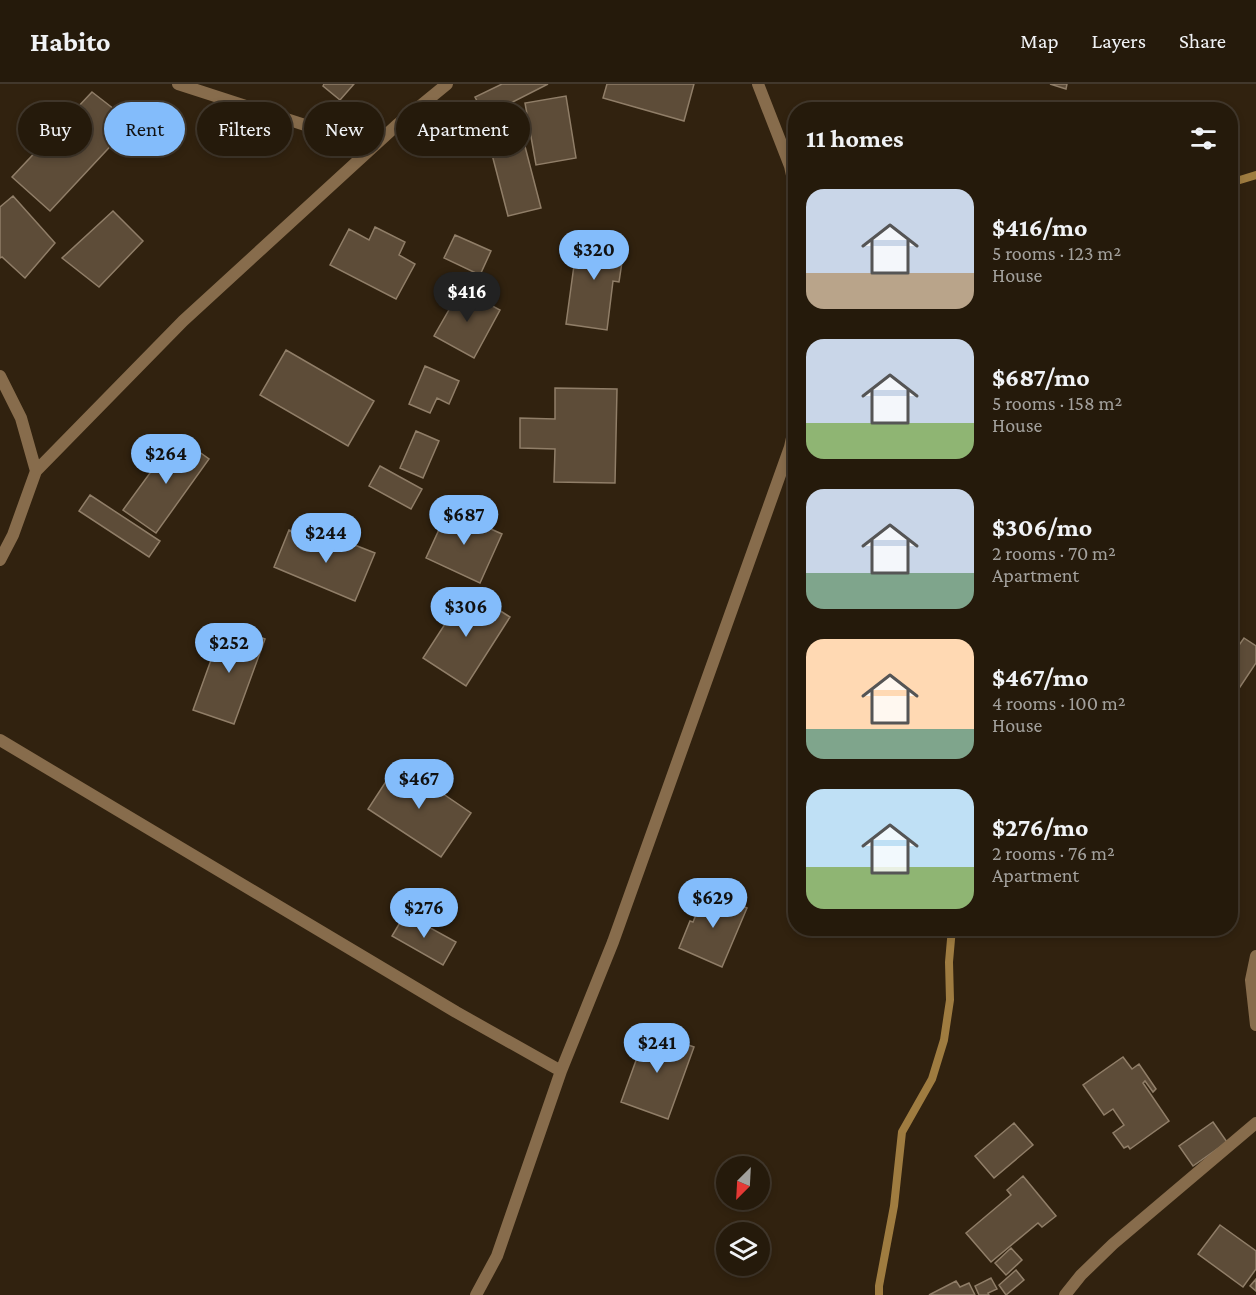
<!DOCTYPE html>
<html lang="en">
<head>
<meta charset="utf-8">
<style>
	:root { --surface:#251a0b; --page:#2d2314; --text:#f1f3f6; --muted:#a3a19d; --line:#42382c; --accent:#83bcfb }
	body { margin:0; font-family:"Crimson Pro",serif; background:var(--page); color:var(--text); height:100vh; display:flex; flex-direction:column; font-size:22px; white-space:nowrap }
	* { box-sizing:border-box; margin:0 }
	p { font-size:20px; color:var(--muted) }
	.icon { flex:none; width:33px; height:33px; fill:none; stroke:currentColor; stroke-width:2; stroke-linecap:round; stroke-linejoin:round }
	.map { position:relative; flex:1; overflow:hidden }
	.details { position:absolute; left:788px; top:18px; width:450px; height:834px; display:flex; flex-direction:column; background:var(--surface); border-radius:24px; box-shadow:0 3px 9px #0003,0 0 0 2px var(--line) }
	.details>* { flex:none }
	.hud { position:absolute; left:18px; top:18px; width:570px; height:54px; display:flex; gap:12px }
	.needle { width:39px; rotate:204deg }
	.buttons { position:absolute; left:716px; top:1072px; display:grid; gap:12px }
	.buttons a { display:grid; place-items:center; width:54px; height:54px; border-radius:50%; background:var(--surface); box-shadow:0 3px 9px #0003,0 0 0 2px var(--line); font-size:30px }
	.price { position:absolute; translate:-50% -51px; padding:0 14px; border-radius:21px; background:var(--accent); color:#111; font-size:20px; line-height:39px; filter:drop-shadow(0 2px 3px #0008) }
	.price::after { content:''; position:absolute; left:50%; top:36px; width:18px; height:14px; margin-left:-9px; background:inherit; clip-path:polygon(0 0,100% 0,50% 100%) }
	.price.selected { background:#222; color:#fff }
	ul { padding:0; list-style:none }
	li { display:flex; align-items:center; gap:18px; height:150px; padding:0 18px }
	li span { display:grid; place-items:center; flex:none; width:168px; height:120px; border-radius:18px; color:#555 }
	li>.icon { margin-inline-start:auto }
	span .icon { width:72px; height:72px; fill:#fffc; stroke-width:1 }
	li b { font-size:26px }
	h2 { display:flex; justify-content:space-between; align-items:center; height:72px; padding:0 18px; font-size:26px }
	.pill { padding:0 21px; border-radius:27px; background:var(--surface); box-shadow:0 3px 9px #0003,0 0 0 2px var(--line); font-size:21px; line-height:54px }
	.pill.selected { background:var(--accent); color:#111 }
	header { display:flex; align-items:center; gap:36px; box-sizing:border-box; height:84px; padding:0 30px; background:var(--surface); border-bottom:2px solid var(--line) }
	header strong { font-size:28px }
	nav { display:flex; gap:33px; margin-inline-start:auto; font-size:21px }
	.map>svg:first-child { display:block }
</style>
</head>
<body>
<header>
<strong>Habito</strong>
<nav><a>Map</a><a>Layers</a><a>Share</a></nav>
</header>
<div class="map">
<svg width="1256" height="1211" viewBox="0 0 1256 1211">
	<rect width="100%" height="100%" fill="#31220f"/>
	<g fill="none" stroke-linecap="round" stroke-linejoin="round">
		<path stroke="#9f7c40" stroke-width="8" d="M1230,99l26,-8
			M879,1211v-9l15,-80 8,-74 30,-53 12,-39 6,-40 -1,-38 3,-34"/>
	</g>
	<path fill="#5d4c38" stroke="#907e68" stroke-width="1.5" d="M324,0h30l-14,16 -17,-14z
		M502,0h46l-63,32 -10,-19z
		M607,0h87l-10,37 -81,-23z
		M1050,0h17l-1,5z
		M92,8l40,31 -82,88 -38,-34z
		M566,12l10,62 -40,7 -11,-62z
		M515,24l26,100 -33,8 -26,-100z
		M13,112l42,47 -30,35 -23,-21 -2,1v-51z
		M113,127l30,30 -44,46 -37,-29z
		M375,143l30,15 -6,13 16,9 -19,35 -66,-34 19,-36 20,11z
		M455,151l36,16 -11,24 -36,-17z
		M578,152l47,6 -6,40 -6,-1 -6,49 -41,-6z
		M461,205l39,21 -26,48 -40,-22z
		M286,266l88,51 -26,45 -88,-51z
		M425,282l34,15 -10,23 -12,-6 -7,15 -21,-9z
		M555,304l62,1 -2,94 -61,-1 1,-33 -35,-1v-30l35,1z
		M416,347l23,10 -16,37 -23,-10z
		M177,352l32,23 -53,74 -33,-23z
		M380,382l42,23 -11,20 -42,-23z
		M90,411l70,46 -11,16 -70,-46z
		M448,426l54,24 -22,49 -54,-25z
		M289,446l48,20 5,-10 33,13 -20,48 -81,-34z
		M467,506l43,27 -44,69 -43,-28z
		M224,540l41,15 -31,85 -41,-14z
		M1244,554l12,8v17l-26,39v-44z
		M795,572v31l-8,-2z
		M398,679l73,50 -30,44 -73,-48z
		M706,807l41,17 -25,59 -43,-19 11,-27 3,1z
		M405,830l51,28 -13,23 -51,-29z
		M1113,844h16l-4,7z
		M647,946l47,17 -26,72 -47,-17z
		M1123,973l9,12 7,-5 17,25 -3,3 -8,-11 -2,2 26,38 -39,28 -2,-3 -4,2 -11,-15 11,-8 -11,-16 -9,6 -21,-30z
		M1213,1038l14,20 -34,24 -14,-20z
		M1014,1039l19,22 -39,33 -19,-22z
		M1023,1092l33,40 -14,11 -4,-4 -47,39 -25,-29 45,-38 -4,-5z
		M1220,1141l36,26v18l-13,18 -45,-33z
		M1011,1164l11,12 -16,15 -11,-12z
		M1016,1186l8,10 -18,15 -7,-10z
		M991,1194l6,11 -9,4 1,2h-10l-4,-9z
		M1256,1195v12l-6,-5z
		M956,1197l4,6 9,-4 6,12h-46z"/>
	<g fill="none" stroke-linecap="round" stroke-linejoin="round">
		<path stroke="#876c4c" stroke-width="12" d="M178,0l195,63
			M758,0l32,82 5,23
			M0,292l21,42 15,53 -23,64 -13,25
			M36,387l147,-150 214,-196 50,-41
			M0,656l456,272 105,59
			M1256,872l-5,24 5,45
			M476,1211l21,-39 64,-185 52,-129 177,-495 5,-23
			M1065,1211l16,-20 32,-31 143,-121"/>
	</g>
</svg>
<div class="buttons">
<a><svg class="needle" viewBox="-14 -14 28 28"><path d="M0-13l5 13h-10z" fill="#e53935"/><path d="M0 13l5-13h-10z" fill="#a3a19d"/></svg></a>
<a><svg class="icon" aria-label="layers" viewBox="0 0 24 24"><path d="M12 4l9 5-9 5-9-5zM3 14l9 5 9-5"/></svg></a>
</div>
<b class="price" style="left:594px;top:197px">$320</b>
<b class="price selected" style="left:467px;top:239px">$416</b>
<b class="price" style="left:166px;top:401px">$264</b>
<b class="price" style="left:464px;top:462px">$687</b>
<b class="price" style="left:326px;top:480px">$244</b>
<b class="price" style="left:466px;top:554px">$306</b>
<b class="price" style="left:229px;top:590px">$252</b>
<b class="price" style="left:419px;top:726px">$467</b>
<b class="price" style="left:713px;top:845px">$629</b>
<b class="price" style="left:424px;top:855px">$276</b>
<b class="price" style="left:657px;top:990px">$241</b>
<div class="hud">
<a class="pill">Buy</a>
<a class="pill selected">Rent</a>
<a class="pill">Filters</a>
<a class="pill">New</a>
<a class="pill">Apartment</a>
</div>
<section class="details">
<h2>11 homes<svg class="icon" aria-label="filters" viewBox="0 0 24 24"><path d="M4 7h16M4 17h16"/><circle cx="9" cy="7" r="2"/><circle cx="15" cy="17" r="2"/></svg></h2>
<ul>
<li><span style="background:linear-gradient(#c9d6e8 70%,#b9a48a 0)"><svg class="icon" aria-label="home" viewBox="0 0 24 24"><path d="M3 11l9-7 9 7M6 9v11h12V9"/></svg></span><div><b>$416/mo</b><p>5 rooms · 123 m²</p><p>House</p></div></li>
<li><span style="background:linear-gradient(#c9d6e8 70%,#8fb573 0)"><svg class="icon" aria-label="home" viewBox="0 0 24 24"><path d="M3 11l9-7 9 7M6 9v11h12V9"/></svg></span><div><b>$687/mo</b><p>5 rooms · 158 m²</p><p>House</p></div></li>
<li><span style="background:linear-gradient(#c9d6e8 70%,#7fa58c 0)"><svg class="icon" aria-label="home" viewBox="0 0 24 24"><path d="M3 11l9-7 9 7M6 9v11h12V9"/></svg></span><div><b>$306/mo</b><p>2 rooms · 70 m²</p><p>Apartment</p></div></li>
<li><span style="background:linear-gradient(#ffd9b3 75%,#7fa58c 0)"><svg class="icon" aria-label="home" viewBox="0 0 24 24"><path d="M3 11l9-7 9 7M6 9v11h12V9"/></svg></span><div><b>$467/mo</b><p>4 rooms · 100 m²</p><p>House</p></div></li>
<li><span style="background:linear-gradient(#bfe0f5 65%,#8fb573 0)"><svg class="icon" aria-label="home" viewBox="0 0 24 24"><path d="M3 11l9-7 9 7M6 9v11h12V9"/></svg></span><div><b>$276/mo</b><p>2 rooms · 76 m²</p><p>Apartment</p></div></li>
</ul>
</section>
</div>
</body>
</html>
